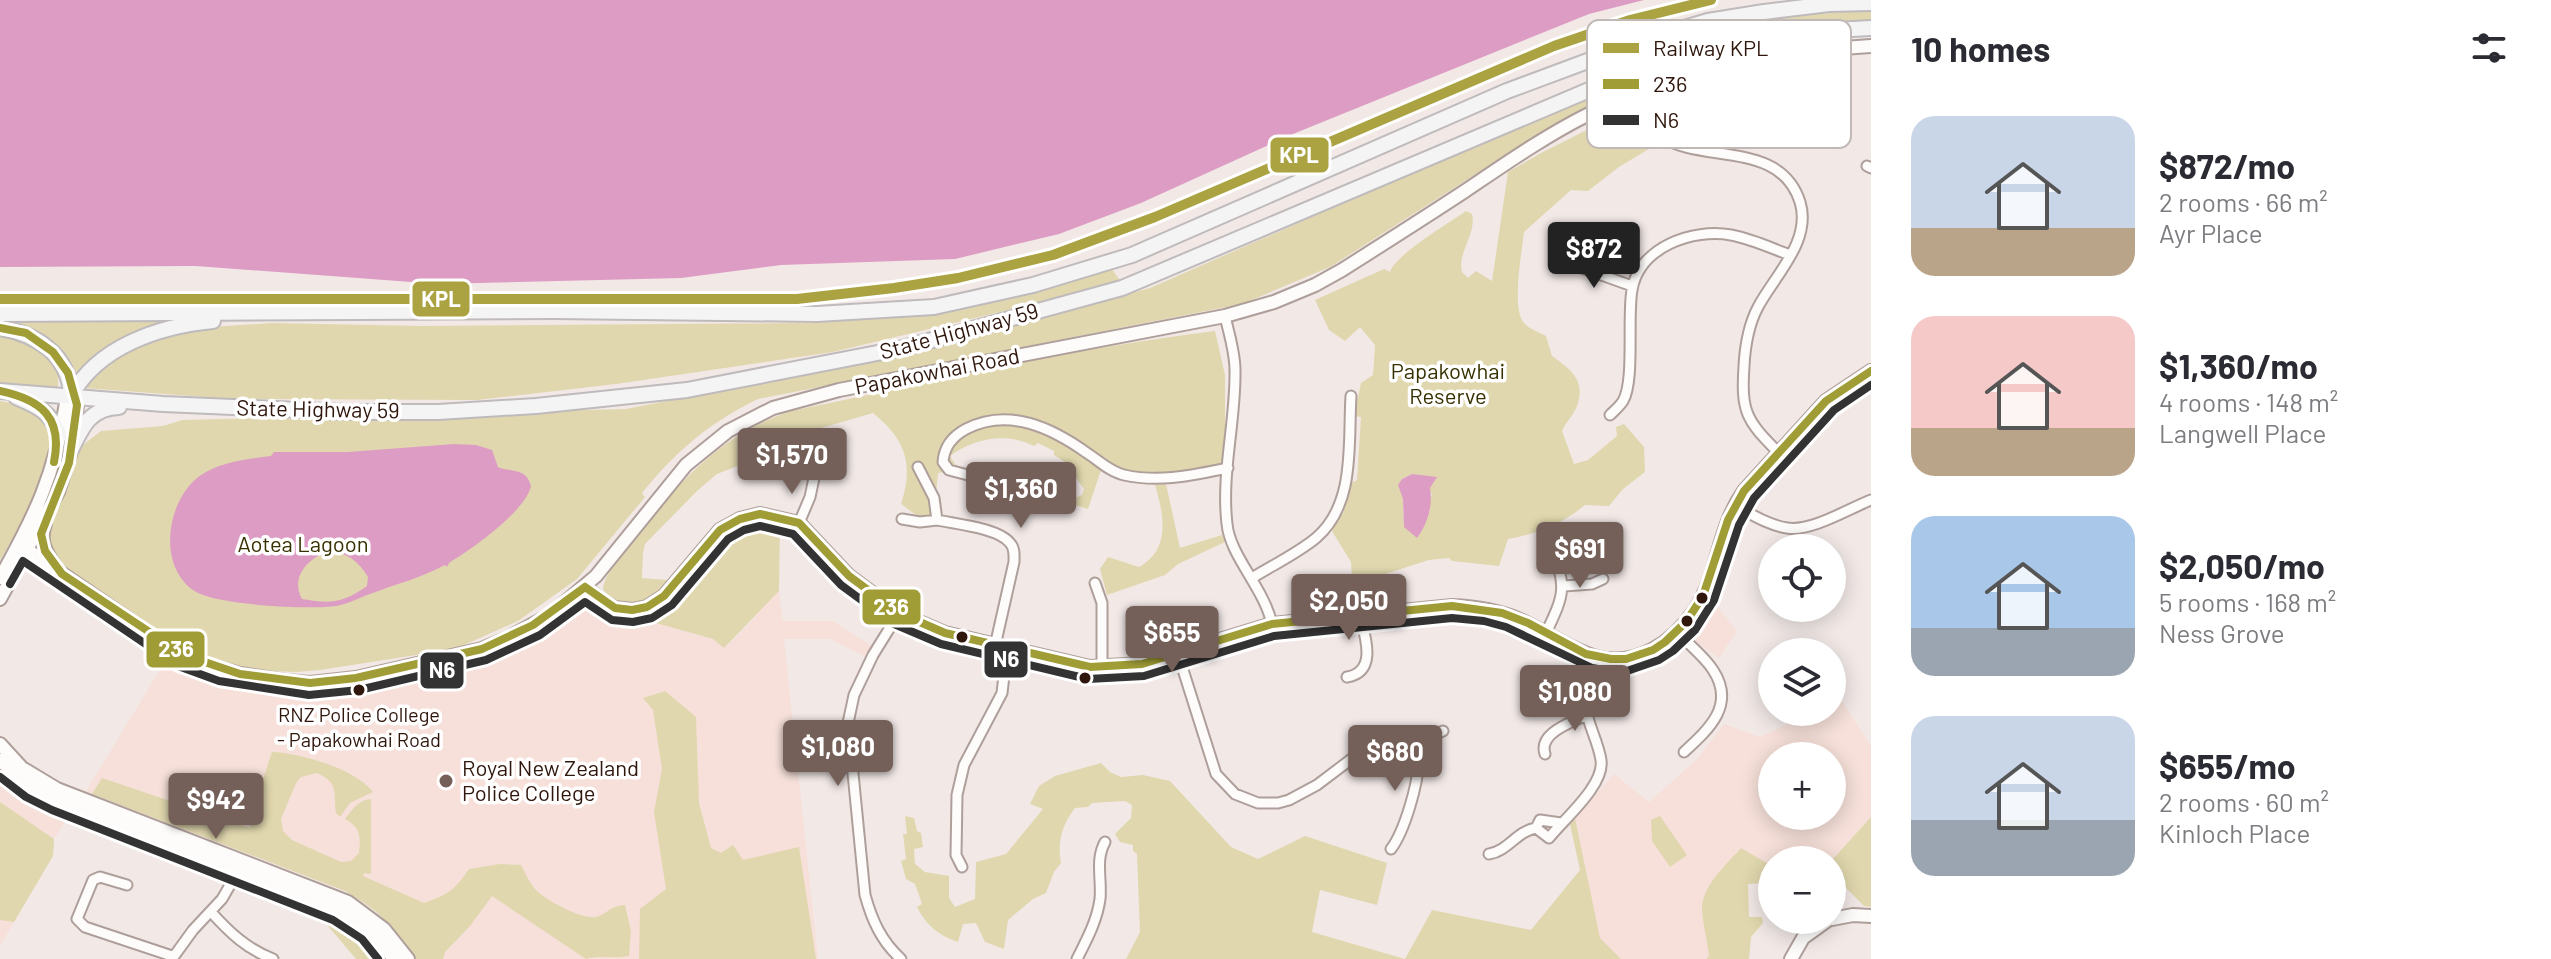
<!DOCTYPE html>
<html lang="en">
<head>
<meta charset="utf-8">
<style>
	:root { --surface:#fff; --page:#f7f7f7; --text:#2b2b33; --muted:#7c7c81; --accent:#746059 }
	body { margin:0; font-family:Barlow,sans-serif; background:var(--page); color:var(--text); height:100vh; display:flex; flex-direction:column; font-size:30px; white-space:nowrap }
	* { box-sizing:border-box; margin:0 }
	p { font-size:26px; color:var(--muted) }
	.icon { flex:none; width:44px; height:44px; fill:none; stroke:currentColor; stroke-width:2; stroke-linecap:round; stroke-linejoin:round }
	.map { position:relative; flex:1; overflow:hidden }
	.details { display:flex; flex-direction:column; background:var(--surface); width:680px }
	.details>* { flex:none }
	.fabs { position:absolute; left:1758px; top:534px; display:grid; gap:16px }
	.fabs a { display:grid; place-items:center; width:88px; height:88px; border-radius:50%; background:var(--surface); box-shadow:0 4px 20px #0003; font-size:40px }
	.price { position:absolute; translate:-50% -68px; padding:0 18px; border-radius:8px; background:var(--accent); color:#fff; font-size:26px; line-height:52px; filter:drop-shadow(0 2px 4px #0008) }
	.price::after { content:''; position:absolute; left:50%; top:48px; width:24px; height:18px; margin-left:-12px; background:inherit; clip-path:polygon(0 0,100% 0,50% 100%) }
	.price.current { background:#222; color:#fff }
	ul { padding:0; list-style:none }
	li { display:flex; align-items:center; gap:24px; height:200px; padding:0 40px }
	li span { display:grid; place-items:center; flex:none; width:224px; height:160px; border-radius:24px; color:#555 }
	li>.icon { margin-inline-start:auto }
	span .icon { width:96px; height:96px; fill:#fffc; stroke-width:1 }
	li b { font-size:34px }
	h2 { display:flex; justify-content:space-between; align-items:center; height:96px; padding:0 40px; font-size:34px }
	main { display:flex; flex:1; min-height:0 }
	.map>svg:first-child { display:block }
</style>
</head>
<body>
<main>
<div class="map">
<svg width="1871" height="959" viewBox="0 0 1871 959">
	<rect width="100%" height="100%" fill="#f2e9e7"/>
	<path fill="#f6e0d9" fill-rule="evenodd" d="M779,591l4,30h50l39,25 -6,11 -36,-18h-46l34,320h-402l-25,-35 -15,-14 -31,-19 -259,-100 83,-136 28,15 34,11 69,9 48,-1 149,-32 10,-9 41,-21 35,-24 9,2 24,11 22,2 75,21 12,9z
		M1716,601l4,9 17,21 -18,27 -24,-17z
		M1841,700l30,46v71l-39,43h-25l-16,-6 -9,6h-10v6l-32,-18 -39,59 6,27 2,22 -3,3h-85l-21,-20 -25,-121 39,-44 35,28 47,-42 28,-36 36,13 54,-25h18v-8zM1772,756h60v60h-60z
		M0,780l4,5 63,34 -13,20 -1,17 -53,90z"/>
	<path fill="#e0d7ae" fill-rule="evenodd" d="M1871,10v12l-96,9 -6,-13z
		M1638,74l5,10 -62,28 -44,23 -207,132 -88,37 -484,95c-48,23 -83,53 -116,94l3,4 -68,82 -59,42 -63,28 -135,21 -24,2 -50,-2 -38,-12 -84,-49 -70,-51 -9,-28 34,-82 22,-17 62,-5 19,-6 444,-11 300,-59 224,-62z
		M1629,109l22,30 6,5 -38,23 -31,24 -17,-1 -47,42c-2,20 -13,76 0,91 5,6 15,9 22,13l6,20c17,12 33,23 26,47 -2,9 -12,19 -16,28l12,33 14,-4 29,-24 -1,-9 8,-3 20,23 1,25 -22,17 -14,17 -24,-1c-23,19 -48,29 -77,34l-9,27 -47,-5 -3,-3 -20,2 -66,21 3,27 -12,1 -3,-47 -19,-31 12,-20 7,-28 6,-3 4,-63 -7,-1 7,-33 12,-8 2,-30 -15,-18 -15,14 -16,-11 -14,-30 69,-31 6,3c5,-17 59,-49 76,-61l6,3c5,20 -15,38 -10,58l6,6 8,-7 16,10 16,-109 35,-20zM1412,474l20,20 -4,11 2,7 -26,15 -1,-28 -4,-14 3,-6z
		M1111,268l11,15 -289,69 -217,32 -139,16 -245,-1 -148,-11 22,-26 25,-14 29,-12 36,-8 76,-5 149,3 389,-3 127,-8z
		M169,317v6l-94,56c-18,-31 -24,-44 -60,-55l-1,-6z
		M1215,331l10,44v56l-3,33 -57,11 -42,-3 -50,-34 -4,6 33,23 -14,42 -23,-7 17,-7 2,-6 -19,-27 -11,-7v-4l-16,-8 -4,3c-28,-14 -60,-8 -84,10l9,14 -21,3 -4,44 -18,-2 -15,-11c13,-40 5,-64 -28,-91l-104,30 -1,11 -51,20 -20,17 -52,53 -2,9 -1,25 26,2c-6,6 -12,14 -19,18 -15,7 -38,7 -46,-9 2,-16 17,-29 26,-42 45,-60 88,-111 162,-136 141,-29 282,-63 424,-80z
		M0,337c17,0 49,17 56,33 3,5 2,15 2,20l-58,-5z
		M0,401l34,6c6,8 16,17 18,26 8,30 -36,101 -52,127z
		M1166,484l14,64 42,-13 3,7 -47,22 -13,11 -58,20 -7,-26 8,-12 31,10c32,-18 25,-52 16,-82z
		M771,520l9,3 -1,68 -55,57 -11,-9 -75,-21 21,-8 13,-11 48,-59 30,-18z
		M665,691l31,26 3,86 12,45 10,5 12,-8 10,15 56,-13 17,112h-177l1,-50 26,-20 -12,-77 8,-43 -9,-59 -10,-12z
		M272,752c28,1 84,17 101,40l-23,11 -10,14 -4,-4c-3,-20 4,-30 -19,-40l-16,4 -5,6 -15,36 2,12 9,9 49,22 10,-1 8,-8c2,-17 1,-26 -14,-34 7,-9 13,-19 26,-20v75l-7,-1 -1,3 61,27c23,-8 31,-13 45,-34l31,-5 21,1c5,9 10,21 17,27 10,9 45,28 58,25 12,-3 13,-11 29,-12l6,26 -2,25c-15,3 -29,-1 -43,3l-94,-63 -22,30 -25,26 -2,7h-27c-23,-33 -36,-48 -71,-68l-253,-97 10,-16 148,50 -1,-7z
		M1101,763l9,9 11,5 22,-2 27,6 61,66 27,12 47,-23 82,27 -10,42 -57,-15 -8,42 93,27 27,-49 99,20 49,-60 -10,-46 5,-6 25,120 21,21h-495l14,-27 -3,-78 -4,-3v-6l-13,-3 -5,-8 16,-16 1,-13 -7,-4 -33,2 -4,4 -13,1c-13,17 -18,34 -14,55l-7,9 -8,21 -13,6 -25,21 -4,29 -19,-7 -9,-19 -13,1 -5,18c-20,-7 -31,-16 -41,-35l5,-3 -7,-20 -9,-5 -5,-18 5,-2 -3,-25h4l-2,-18 9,2 3,13 4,2 2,14 -9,2 1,15 10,8 24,4v22l6,9 20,-8 1,-37 30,-8 37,-45 -13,-5 9,-18 16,-10z
		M0,802l54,37 -1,17 -39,66 -14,-2z
		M1660,816l27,39 -17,12 -18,-26 -1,-21z
		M1871,817v90l-7,-1 -32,-32v-14z
		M1741,848l31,18 -4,17 -20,1 1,33h13l1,6 -12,14 -2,22h-43l3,-3c-1,-13 -8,-41 -7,-51 4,-23 24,-40 39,-57z
		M335,910l29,19 26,30h-34l-28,-33z"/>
	<path fill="#dd9cc4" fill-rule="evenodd" d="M0,0h1644l-55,14 -296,120 -152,69 -82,31 -104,25 -174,6 -100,13 -243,6 -243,-18 -195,1z
		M454,444l22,1 16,5 6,17c14,6 28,0 33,19 -6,26 -59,63 -82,77l-2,4 -2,-2c-24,13 -49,19 -75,29 -11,4 -22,10 -34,12 -27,4 -117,-1 -140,-14 -40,-24 -30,-93 5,-117 19,-13 47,-16 70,-19l3,-4h74zM329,551c18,1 30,11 39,26l-1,9c-24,17 -36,18 -65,13 -12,-22 6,-41 27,-48z
		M1412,474l25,3 -7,11c3,17 -2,35 -13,50l-13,-11 -1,-28 -5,-14 4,-6z"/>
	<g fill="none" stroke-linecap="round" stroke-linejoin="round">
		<g stroke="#af9f9a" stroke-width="13">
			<path id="street" d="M1629,96c8,13 16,29 29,39 43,30 122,4 142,67 12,39 -25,73 -42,105 -9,17 -13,40 -14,59 -3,46 2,54 34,86
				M1867,166l4,2
				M1568,263l64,23
				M1225,316c4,18 10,36 10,54 1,51 -14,103 -8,154 3,32 37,64 45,100
				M1610,415c4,-4 10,-9 13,-14 12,-20 4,-84 9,-111 7,-43 61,-62 99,-55 21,4 40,13 59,20
				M918,467l16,31 3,22c18,4 62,8 73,23 5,5 4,12 4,19l-19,84
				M983,479l-34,-9 -6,-8c1,-15 10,-26 23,-33 43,-22 86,-1 121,24 11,7 23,19 37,22 36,8 69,0 104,-7
				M1734,505c17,9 34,20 53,23 24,4 61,-19 84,-28
				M902,519l18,3 17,-2
				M799,523l11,-26 4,-19
				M1252,578c21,-13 46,-25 64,-40 40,-34 32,-95 35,-142
				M1095,583l7,20v64
				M1564,586l28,-2 11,-5
				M899,613l-26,42 -19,40 -6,28 17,172c7,25 16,46 36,64
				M1677,632c11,12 27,24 36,38 23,35 -4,59 -29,82
				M1546,633c20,-42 20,-45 5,-89
				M1178,654l38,120 19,20 23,9h20l11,-3 28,-15 45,-34 52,-9 29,-11
				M1347,677c31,-5 18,-41 13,-62
				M1545,754c-7,-21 26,-31 41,-39
				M1561,823l-21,-3 -4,8 13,10c15,-19 56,-53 52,-78 -3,-19 -14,-37 -16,-56v-9l12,-38
				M1391,849c13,-17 28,-66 27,-88 -1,-6 -3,-13 -4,-19
				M1489,854c19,-3 28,-23 47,-26
				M962,867l-6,-12 1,-60 7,-30 38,-72 5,-44
				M127,885l-27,-8 -7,3 -16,39 8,8 87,29
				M211,912c19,21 36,37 62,47
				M172,959l21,-29 29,-31 19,-33
				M1077,959c10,-20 20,-38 23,-60 2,-20 -5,-39 5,-57"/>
		</g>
		<g stroke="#af9f9a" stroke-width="16">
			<path id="secondary" d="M45,524c-6,17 0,27 10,42
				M19,544l147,101 35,18 39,11 46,7 24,2 46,-5 126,-29 24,-10 44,-24 46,-39 90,-111 42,-34 45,-23 66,-18 386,-74 49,-14 41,-17 27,-15c41,-26 82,-52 123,-79 40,-27 80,-55 124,-77 88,-45 185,-62 282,-68
				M0,578c35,-62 55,-104 66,-175l5,-7 6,9 -5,43 -14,44 -58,107
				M585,587l17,14 13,7 17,2 15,-3 17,-11 56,-66 20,-11 20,-5 39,9 50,53 50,37 46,20 145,34 52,-3 130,-40 180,-18c23,1 45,4 66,13 26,11 51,30 78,38 41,11 77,-15 99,-47 24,-37 22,-81 49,-119l82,-90 45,-30
				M0,744l22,24 35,21 291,113 36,27 24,30
				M0,760c16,17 34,29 56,39l283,110 31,21 24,29
				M1832,919l21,-4 18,1
				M1791,959l12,-21 25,-18"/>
		</g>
		<g stroke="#bfbabc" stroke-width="18">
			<path id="primary" d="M0,314l554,-3 263,3 117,-7 99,-22 99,-30 375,-164 137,-51 64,-19 56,-9 65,-8 42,-1
				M0,328c37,6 69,27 71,67
				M0,391l163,13 183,8h92l98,-6 151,-16 216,-42 219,-60 519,-220c75,-22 151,-37 230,-40
				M71,396c27,-50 89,-70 142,-75
				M16,397c21,9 34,14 43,37
				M72,448c11,-23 19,-40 47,-41"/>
		</g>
		<use href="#street" stroke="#fdfcfb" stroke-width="9"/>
		<use href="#secondary" stroke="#fdfcfb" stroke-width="12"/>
		<use href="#primary" stroke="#f5f4f5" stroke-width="14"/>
		<g stroke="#fff" stroke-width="14">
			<path id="bus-1" d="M0,328l26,5 27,19 15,21 9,32 -8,58 -28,71 4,17 17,23 122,81 56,19 70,9 46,-5 126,-29 51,-24 52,-38
				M0,391c42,9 63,27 54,71
				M585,587l30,21 17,2 15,-3 17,-11 56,-66 20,-11 20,-5 39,9 50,53 50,37 46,20 145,34 52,-3 130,-40 180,-18 50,7 26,10 58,31 25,5h15l27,-9 12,-8 21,-20 17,-26 25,-76 16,-29 82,-90 45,-30"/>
		</g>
		<g stroke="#fff" stroke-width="14">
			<path id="bus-2" d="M10,584l13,-23 155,105 41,15 90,14 50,-5 127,-30 54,-25 45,-33 27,18 21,2 19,-4 20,-13 56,-66 16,-9 16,-4 33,8 48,51 53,39 47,20 147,35 56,-3 130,-40 178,-18 32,3 22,6 86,41 18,3h17l32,-11 14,-9 22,-21 19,-30 25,-75 15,-27 80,-88 37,-25
				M0,777l26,20 26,13 281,110 29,19 16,20"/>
		</g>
		<use href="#bus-1" stroke="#a09c36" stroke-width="8"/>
		<use href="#bus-2" stroke="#333" stroke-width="8"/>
		<g stroke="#fff" stroke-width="16">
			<path id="rail-1" d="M0,299h797l97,-11 64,-10 95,-23 102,-38 399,-171 76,-26 81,-20"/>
		</g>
		<use href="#rail-1" stroke="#aba241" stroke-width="10"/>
	</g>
	<g fill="#30170d" stroke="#fff" stroke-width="3">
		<circle cx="1702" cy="598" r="7"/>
		<circle cx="1687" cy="621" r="7"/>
		<circle cx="962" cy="637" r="7"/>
		<circle cx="1085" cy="678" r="7"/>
		<circle cx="359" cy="690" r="7"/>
	</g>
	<circle fill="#746059" stroke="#fff" stroke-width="3" cx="446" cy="781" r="8"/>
	<g text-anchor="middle" stroke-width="7" stroke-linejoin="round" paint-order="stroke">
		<g font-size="20" fill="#30170d" stroke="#fff">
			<text x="359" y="722">RNZ Police College<tspan x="359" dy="25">- Papakowhai Road</tspan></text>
		</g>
		<g font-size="22" fill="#30170d" stroke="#fff">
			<text transform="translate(959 331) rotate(-15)" y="8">State Highway 59</text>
			<text transform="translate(937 371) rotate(-11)" y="8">Papakowhai Road</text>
			<text transform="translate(318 409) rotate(1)" y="8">State Highway 59</text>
		</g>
		<g font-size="22" fill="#373100" stroke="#fff">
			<text x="1448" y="379">Papakowhai<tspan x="1448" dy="25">Reserve</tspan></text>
			<text x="303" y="552">Aotea Lagoon</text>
		</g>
		<g font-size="22" fill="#30170d" stroke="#fff" text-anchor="start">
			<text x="462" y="776">Royal New Zealand<tspan x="462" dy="25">Police College</tspan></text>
		</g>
	</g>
	<rect x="1587" y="20" width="264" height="128" rx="12" fill="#fff" stroke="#c1b9b6" stroke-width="2"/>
	<rect x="1603" y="43" width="36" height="10" fill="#aba241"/>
	<rect x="1603" y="79" width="36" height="10" fill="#a09c36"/>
	<rect x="1603" y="115" width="36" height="10" fill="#333"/>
	<g font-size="22" fill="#30170d">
		<text x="1653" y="56">Railway KPL</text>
		<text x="1653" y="92">236</text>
		<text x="1653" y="128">N6</text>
	</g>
	<g stroke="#fff" stroke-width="3">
		<rect x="1269" y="136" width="61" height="38" rx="8" fill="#aba241"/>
		<rect x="411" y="280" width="60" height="38" rx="8" fill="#aba241"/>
		<rect x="861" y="588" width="61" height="38" rx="8" fill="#a09c36"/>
		<rect x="145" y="630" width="61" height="39" rx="8" fill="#a09c36"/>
		<rect x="983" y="640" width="46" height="39" rx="8" fill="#333"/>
		<rect x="419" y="651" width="46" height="39" rx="8" fill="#333"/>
	</g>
	<g font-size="22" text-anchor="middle" font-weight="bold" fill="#fff">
		<text x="1299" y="163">KPL</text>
		<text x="441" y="307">KPL</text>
		<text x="891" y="615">236</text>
		<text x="176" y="657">236</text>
		<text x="1006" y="667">N6</text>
		<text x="442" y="678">N6</text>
	</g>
</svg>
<div class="fabs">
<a><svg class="icon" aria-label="locate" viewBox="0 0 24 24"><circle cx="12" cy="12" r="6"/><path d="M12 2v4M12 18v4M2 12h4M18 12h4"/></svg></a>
<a><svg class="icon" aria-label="layers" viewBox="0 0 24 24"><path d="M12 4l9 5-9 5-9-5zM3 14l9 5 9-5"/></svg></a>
<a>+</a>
<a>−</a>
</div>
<b class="price current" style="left:1594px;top:290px">$872</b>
<b class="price" style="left:792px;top:496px">$1,570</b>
<b class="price" style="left:1021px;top:530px">$1,360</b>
<b class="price" style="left:1580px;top:590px">$691</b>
<b class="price" style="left:1349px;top:642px">$2,050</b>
<b class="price" style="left:1172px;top:674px">$655</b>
<b class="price" style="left:1575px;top:733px">$1,080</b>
<b class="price" style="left:838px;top:788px">$1,080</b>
<b class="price" style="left:1395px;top:793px">$680</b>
<b class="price" style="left:216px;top:841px">$942</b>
</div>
<section class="details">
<h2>10 homes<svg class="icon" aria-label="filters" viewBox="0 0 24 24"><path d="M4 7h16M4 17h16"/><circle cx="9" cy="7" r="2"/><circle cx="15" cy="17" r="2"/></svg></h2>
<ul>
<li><span style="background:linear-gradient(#c9d6e8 70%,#b9a48a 0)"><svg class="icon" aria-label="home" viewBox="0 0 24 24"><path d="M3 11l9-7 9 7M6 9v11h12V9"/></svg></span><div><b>$872/mo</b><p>2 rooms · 66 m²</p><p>Ayr Place</p></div></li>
<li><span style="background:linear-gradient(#f6c9c9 70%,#b9a48a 0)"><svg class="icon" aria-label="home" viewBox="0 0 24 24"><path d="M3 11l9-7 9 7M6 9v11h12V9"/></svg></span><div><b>$1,360/mo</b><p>4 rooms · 148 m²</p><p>Langwell Place</p></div></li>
<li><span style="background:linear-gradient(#a9c7e8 70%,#9aa5b1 0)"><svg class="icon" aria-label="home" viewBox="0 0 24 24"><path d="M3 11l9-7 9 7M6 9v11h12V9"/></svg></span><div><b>$2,050/mo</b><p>5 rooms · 168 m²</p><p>Ness Grove</p></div></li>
<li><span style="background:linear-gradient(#c9d6e8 65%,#9aa5b1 0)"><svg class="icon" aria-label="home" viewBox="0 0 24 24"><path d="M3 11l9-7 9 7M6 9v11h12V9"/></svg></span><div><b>$655/mo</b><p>2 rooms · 60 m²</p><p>Kinloch Place</p></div></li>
</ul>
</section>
</main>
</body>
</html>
